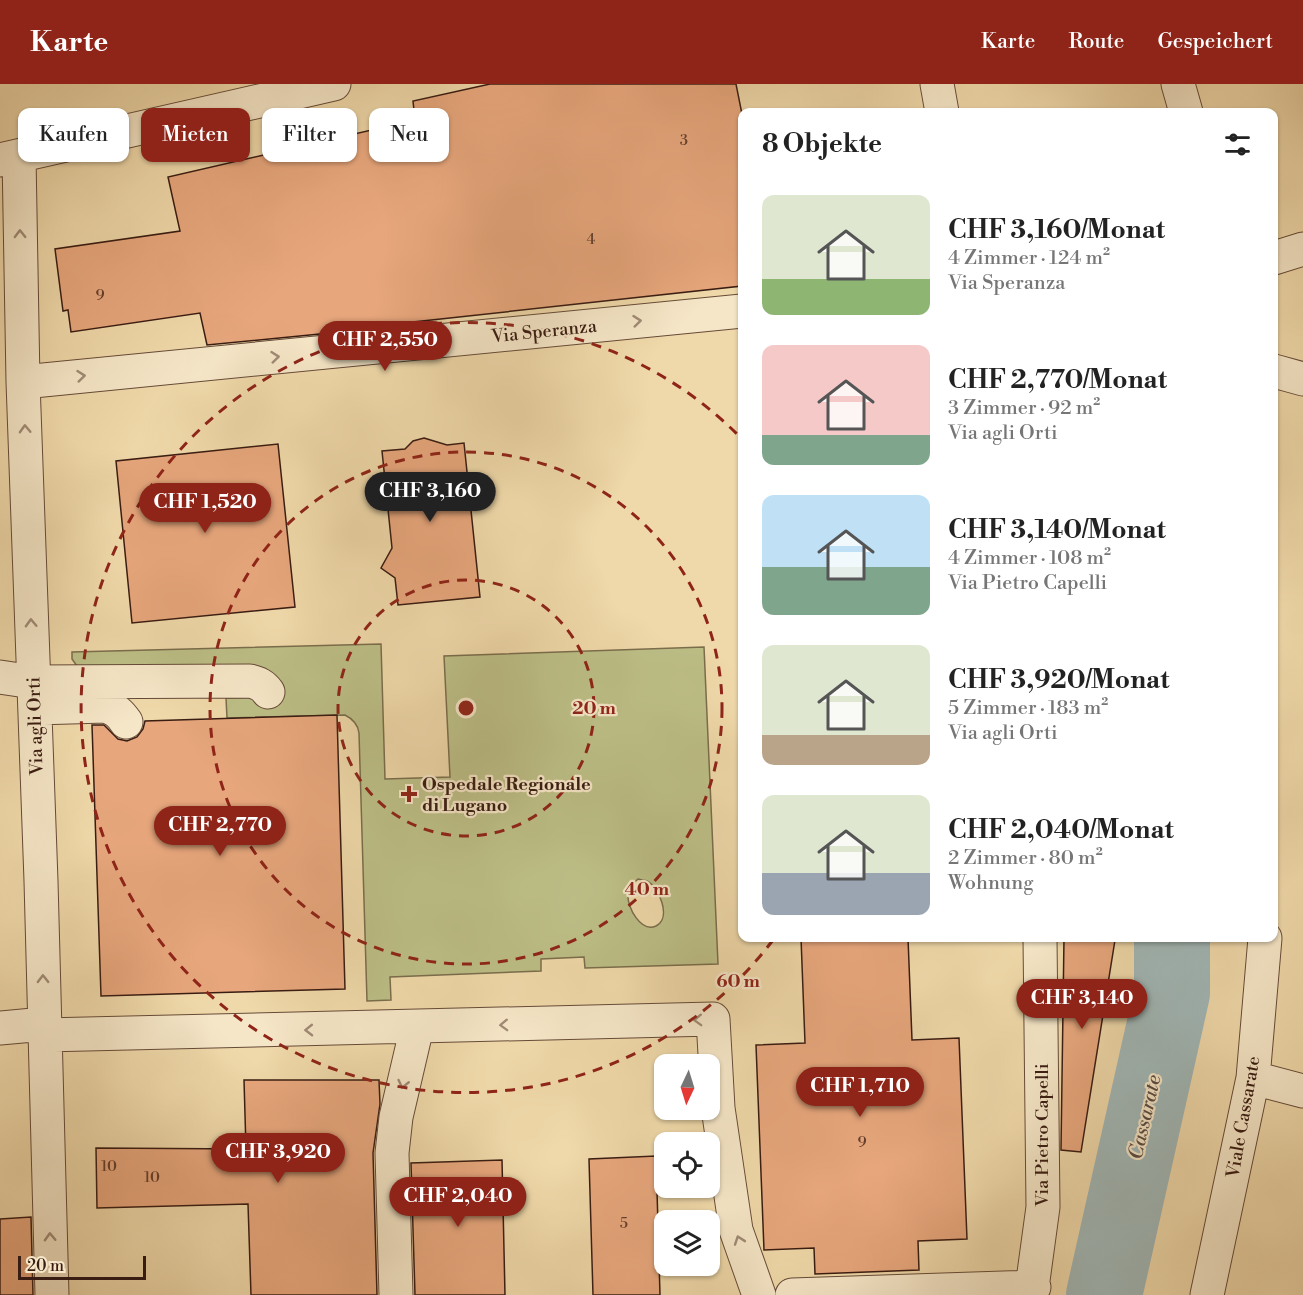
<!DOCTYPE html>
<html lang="de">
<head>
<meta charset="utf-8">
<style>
	:root { --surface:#fff; --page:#f6f6f6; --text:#222; --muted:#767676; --accent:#8f2418 }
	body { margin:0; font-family:"Libre Bodoni",serif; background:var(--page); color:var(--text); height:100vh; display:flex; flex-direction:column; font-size:22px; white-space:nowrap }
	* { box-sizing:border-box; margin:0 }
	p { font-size:20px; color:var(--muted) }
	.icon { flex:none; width:33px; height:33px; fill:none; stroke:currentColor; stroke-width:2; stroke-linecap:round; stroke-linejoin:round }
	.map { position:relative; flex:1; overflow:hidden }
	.side { position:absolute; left:738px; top:24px; width:540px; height:834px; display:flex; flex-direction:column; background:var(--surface); border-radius:12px; box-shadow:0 2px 4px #0004 }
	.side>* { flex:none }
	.top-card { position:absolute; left:18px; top:24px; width:570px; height:54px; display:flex; gap:12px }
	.needle { width:39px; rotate:184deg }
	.controls { position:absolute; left:654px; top:970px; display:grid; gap:12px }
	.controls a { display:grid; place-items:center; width:66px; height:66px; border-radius:12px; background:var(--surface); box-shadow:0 2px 4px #0004; font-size:30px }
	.scale { position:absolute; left:18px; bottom:15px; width:128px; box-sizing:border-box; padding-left:6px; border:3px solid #391c12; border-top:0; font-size:16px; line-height:21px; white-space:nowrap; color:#391c12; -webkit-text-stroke:4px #f5e6c7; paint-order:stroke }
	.price { position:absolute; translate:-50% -51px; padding:0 14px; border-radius:21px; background:var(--accent); color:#fff; font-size:20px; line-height:39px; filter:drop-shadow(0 2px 3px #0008) }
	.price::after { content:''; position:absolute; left:50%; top:36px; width:18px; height:14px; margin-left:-9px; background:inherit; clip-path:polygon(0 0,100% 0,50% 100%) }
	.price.on { background:#222; color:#fff }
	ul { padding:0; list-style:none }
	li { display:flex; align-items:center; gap:18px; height:150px; padding:0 24px }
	li span { display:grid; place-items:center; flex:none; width:168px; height:120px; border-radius:12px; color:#555 }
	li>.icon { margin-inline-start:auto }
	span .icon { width:72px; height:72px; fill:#fffc; stroke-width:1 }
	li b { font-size:26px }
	h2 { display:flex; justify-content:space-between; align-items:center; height:72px; padding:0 24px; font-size:26px }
	.tag { padding:0 21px; border-radius:12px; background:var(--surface); box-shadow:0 2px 4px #0004; font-size:21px; line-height:54px }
	.tag.on { background:var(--accent); color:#fff }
	header { display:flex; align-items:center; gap:36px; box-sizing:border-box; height:84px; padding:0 30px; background:var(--accent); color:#fff }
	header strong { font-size:28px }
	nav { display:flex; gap:33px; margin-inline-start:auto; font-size:21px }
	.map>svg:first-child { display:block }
</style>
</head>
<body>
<header>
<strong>Karte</strong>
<nav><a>Karte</a><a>Route</a><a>Gespeichert</a></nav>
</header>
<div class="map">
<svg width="1303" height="1211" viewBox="0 0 1303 1211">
	<rect width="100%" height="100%" fill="#efd8a9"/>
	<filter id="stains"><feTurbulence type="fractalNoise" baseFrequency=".00333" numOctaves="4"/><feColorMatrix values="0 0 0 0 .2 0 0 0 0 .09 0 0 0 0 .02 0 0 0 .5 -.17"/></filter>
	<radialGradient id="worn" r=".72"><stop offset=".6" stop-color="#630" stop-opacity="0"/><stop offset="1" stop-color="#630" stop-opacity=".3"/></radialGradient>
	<path fill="#bcbe86" stroke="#7a6d4c" stroke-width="1.5" fill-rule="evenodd" d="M381,560l4,135 65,-2 -6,-121 260,-9 14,317 -133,4 -1,-11 -43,2v12l-151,6 1,23 -24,1 -8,-268c-1,-9 -6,-14 -14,-18l-118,3 -1,-20 34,-1 -183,-31 -5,-7v-7zM638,795c3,1 6,1 9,2 12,6 25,37 9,45 -15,7 -29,-19 -28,-31 0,-7 5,-12 10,-16z"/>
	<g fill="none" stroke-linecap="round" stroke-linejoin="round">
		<path stroke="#a0b6b5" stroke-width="76" d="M1104,1211l68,-302v-55"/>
	</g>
	<path fill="#e7a67c" stroke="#391c12" stroke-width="1.5" d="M490,0h246l6,30v172l-329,36 -2,3 -204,20 -7,-32 -129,19 -3,-22 -5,1 -8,-62 125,-18 -12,-54 247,-57 -2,-19z
		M424,354l23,7 17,-2 16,154 -82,8 -3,-27 -14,-10 11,-20 -10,-97 23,-2 8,-8z
		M278,360l17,163 -163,16 -16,-162z
		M337,631l8,274 -244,7 -9,-271h12l14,14 9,2 10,-4 6,-8 2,-8z
		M801,854h107l4,102 47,-2 8,201 -49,2 1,29 -104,4 -1,-26 -50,2 -8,-205 49,-2z
		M1064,854l51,2 -34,212 -20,-2z
		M244,996h135l1,24 -7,49 4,142h-126l-3,-91 -151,4 -1,-60 150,1z
		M656,1072l4,139h-67l-4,-136z
		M502,1076l3,135h-90l-4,-132z
		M31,1133l2,78h-33v-76z"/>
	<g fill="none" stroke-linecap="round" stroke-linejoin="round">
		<g stroke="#664b38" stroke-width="35">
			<path id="minor" d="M937,0l5,28
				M1178,0l8,28
				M19,72l4,226 18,499 11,414
				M0,76l334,-76
				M1274,174l29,-9
				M1274,287l29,8
				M23,298l719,-71
				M0,593l33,5 217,-1c8,2 13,4 18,11
				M35,624l70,-2c10,3 15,7 21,16
				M0,944l44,-4
				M44,951l669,-16 5,89 18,122 23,65
				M1253,994l50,13
				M396,1211l-4,-142 4,-36 21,-90
				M792,1211l242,-8
				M1031,1211l12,-88 -3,-269
				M1207,1211l46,-217 12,-140"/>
		</g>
		<use href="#minor" stroke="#f5e6c7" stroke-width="33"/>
	</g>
	<defs><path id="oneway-chevron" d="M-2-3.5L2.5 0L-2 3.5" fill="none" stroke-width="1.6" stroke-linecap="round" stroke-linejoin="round" transform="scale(1.5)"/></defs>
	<g stroke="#a08b76">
		<use href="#oneway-chevron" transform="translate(20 150) rotate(-91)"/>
		<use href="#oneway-chevron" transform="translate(637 237) rotate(-6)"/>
		<use href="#oneway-chevron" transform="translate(275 273) rotate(-6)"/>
		<use href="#oneway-chevron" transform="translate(81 292) rotate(-6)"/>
		<use href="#oneway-chevron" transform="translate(25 345) rotate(-92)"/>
		<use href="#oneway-chevron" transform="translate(31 539) rotate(-92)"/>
		<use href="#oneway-chevron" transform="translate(43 895) rotate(-91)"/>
		<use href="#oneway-chevron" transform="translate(698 936) rotate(178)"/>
		<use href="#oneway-chevron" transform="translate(504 941) rotate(178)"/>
		<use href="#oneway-chevron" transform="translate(309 946) rotate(179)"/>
		<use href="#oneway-chevron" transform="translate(403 1000) rotate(103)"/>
		<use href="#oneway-chevron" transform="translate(50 1153) rotate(-92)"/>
		<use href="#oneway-chevron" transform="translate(739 1156) rotate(-109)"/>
	</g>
	<g fill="none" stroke="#8f2418" stroke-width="3" stroke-dasharray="10 8">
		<circle cx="466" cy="624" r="128"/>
		<circle cx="466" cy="624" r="256"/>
		<path d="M773 856A385 385 0 1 1 741 354"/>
	</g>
	<path fill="#8f2418" stroke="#f5e6c7" stroke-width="2" d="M406 701h6v6h6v6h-6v6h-6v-6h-6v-6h6z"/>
	<g text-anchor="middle" stroke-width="4.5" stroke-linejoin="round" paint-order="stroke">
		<g font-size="15" fill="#643e2c">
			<text x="684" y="61">3</text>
			<text x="591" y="160">4</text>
			<text x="100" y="216">9</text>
			<text x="862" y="1063">9</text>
			<text x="109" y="1087">10</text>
			<text x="152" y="1098">10</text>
			<text x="624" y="1144">5</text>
		</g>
		<g font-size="18" fill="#391c12" stroke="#f5e6c7">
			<text transform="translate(544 247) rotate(-6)" y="6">Via Speranza</text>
			<text transform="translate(35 642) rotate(-92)" y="6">Via agli Orti</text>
			<text transform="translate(1243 1033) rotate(-80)" y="6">Viale Cassarate</text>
			<text transform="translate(1042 1051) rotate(-90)" y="6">Via Pietro Capelli</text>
		</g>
		<g font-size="18" font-weight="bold" fill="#391c12" stroke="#f5e6c7" text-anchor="start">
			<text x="422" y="706">Ospedale Regionale<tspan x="422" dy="21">di Lugano</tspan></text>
		</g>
		<g font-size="20" font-style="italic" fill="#584a43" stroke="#f5e6c7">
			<text transform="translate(1144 1033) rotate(-77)" y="7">Cassarate</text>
		</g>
	</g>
	<circle cx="466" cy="624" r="9" fill="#8f2418" stroke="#f5e6c7" stroke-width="3"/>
	<g font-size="18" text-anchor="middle" font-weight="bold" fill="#8f2418" stroke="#f5e6c7" stroke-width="4.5" stroke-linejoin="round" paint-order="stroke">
		<text x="594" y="630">20 m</text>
		<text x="647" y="811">40 m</text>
		<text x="738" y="903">60 m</text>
	</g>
	<rect width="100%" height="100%" filter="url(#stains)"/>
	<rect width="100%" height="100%" fill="url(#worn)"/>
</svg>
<div class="controls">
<a><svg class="needle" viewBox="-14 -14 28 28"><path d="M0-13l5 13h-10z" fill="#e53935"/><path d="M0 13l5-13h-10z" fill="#767676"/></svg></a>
<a><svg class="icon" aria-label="locate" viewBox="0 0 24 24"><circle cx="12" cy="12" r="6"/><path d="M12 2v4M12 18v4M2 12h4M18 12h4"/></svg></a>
<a><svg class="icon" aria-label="layers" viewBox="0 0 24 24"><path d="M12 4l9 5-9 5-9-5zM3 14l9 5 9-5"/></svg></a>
</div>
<div class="scale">20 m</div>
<b class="price" style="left:385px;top:288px">CHF 2,550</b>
<b class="price on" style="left:430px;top:439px">CHF 3,160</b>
<b class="price" style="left:205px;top:450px">CHF 1,520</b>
<b class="price" style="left:220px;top:773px">CHF 2,770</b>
<b class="price" style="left:1082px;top:946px">CHF 3,140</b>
<b class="price" style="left:860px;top:1034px">CHF 1,710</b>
<b class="price" style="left:278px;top:1100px">CHF 3,920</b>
<b class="price" style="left:458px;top:1144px">CHF 2,040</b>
<div class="top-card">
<a class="tag">Kaufen</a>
<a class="tag on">Mieten</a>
<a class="tag">Filter</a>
<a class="tag">Neu</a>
</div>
<section class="side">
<h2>8 Objekte<svg class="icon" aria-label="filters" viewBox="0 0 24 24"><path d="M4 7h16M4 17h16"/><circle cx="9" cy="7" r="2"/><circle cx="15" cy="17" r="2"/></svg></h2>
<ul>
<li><span style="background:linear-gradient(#dfe7d0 70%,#8fb573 0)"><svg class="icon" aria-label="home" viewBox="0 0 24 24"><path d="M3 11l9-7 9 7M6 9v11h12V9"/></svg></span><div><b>CHF 3,160/Monat</b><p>4 Zimmer · 124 m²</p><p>Via Speranza</p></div></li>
<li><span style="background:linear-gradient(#f6c9c9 75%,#7fa58c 0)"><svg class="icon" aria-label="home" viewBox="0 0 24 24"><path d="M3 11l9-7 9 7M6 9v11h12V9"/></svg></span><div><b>CHF 2,770/Monat</b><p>3 Zimmer · 92 m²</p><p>Via agli Orti</p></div></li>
<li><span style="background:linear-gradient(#bfe0f5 60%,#7fa58c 0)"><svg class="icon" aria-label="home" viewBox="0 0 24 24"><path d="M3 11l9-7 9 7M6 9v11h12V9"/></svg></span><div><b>CHF 3,140/Monat</b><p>4 Zimmer · 108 m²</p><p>Via Pietro Capelli</p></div></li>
<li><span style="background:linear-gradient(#dfe7d0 75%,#b9a48a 0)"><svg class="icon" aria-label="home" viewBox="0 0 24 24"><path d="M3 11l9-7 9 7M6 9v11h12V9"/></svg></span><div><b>CHF 3,920/Monat</b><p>5 Zimmer · 183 m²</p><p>Via agli Orti</p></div></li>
<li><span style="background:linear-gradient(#dfe7d0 65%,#9aa5b1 0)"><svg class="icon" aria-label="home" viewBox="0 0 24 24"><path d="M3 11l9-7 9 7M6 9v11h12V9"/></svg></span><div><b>CHF 2,040/Monat</b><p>2 Zimmer · 80 m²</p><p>Wohnung</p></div></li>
</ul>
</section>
</div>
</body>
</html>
